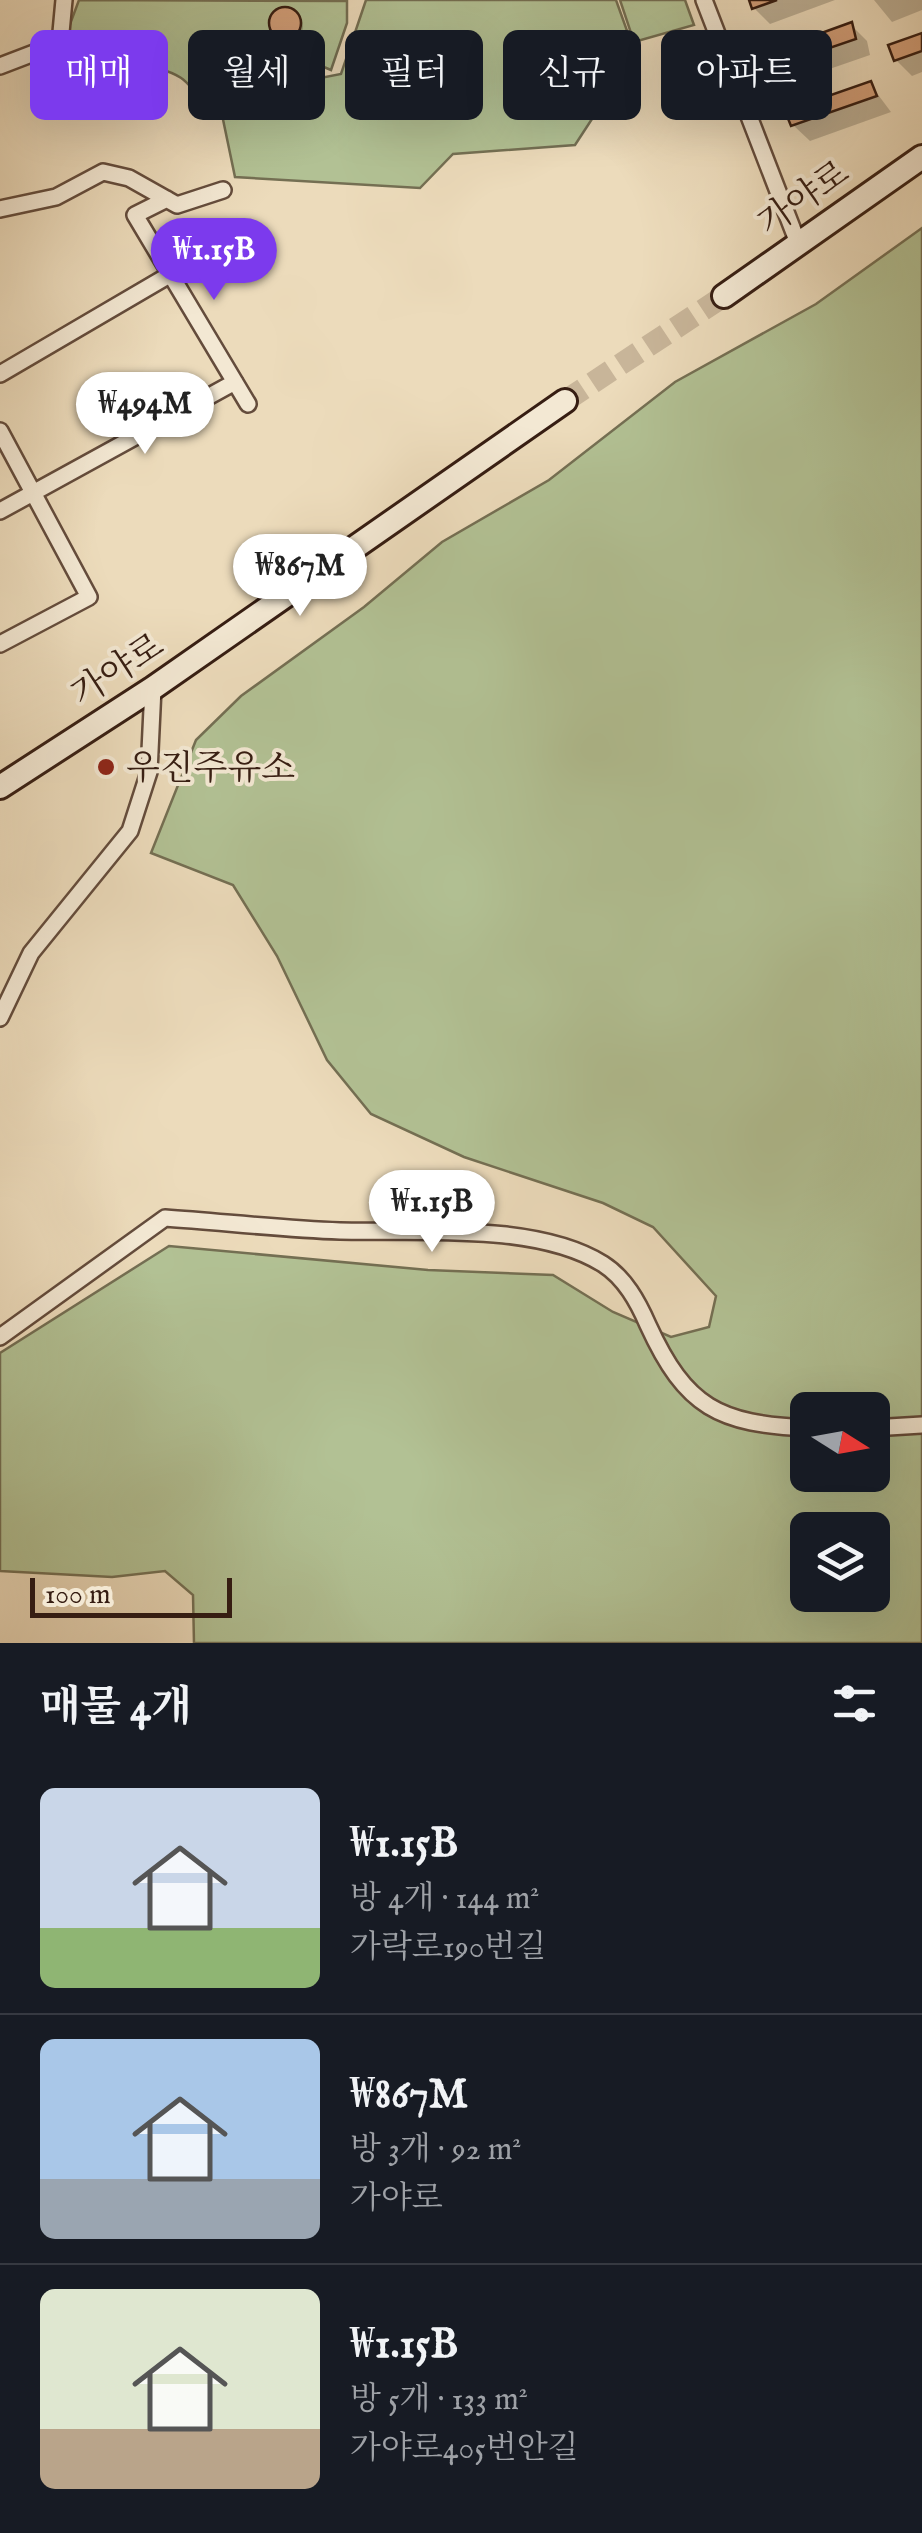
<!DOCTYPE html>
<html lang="ko">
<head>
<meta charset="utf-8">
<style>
	:root { --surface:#171b24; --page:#242831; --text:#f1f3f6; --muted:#9ea1a6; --line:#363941; --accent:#7c3aed }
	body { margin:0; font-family:"IM FELL English","Noto Serif KR",serif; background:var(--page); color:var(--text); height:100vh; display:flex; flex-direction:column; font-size:38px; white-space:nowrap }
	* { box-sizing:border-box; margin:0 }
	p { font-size:32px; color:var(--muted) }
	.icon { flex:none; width:55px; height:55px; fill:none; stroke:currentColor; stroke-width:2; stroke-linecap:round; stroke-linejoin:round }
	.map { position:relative; height:1643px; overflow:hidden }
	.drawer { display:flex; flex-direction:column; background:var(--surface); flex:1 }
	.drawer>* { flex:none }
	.banner { position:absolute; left:30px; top:30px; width:862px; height:90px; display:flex; gap:20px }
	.needle { width:65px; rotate:101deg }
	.tools { position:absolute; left:790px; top:1392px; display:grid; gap:20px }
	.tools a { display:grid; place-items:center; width:100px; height:100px; border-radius:15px; background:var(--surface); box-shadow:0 10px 40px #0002; font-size:50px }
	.scale { position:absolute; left:30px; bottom:25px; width:202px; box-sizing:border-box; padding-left:10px; border:5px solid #361d12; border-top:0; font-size:28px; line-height:35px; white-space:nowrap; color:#361d12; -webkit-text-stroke:8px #f3e8d3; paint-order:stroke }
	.price { position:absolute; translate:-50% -85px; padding:0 22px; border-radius:35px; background:#fff; color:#222; font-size:32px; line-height:65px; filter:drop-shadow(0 2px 5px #0008) }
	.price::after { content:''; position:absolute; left:50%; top:60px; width:30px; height:22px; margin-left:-15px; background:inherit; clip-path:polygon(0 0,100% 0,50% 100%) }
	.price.on { background:var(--accent); color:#fff }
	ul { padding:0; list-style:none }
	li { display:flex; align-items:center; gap:30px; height:250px; padding:0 40px }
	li+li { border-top:2px solid var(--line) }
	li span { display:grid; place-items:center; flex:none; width:280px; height:200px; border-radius:15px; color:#555 }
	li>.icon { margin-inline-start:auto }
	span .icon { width:120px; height:120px; fill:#fffc; stroke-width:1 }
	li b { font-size:42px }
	h2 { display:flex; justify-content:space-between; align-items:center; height:120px; padding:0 40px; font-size:42px }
	.pill { padding:0 35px; border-radius:15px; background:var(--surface); box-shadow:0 10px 40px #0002; font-size:35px; line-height:90px }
	.pill.on { background:var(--accent); color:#fff }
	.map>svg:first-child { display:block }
</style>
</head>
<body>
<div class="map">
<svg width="922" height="1643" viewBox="0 0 922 1643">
	<rect width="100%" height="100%" fill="#ecdbbb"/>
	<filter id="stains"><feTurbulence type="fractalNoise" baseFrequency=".002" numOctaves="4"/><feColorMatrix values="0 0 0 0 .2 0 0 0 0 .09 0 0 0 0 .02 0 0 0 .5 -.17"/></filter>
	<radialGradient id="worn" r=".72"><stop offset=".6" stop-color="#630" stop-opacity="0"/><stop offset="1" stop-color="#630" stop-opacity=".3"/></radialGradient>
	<path fill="#b2c194" stroke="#746f53" stroke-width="2.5" fill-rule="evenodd" d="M79,0l268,1v22l-16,47 -12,-5 -16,9 -10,-2 12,-18 -8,-5 -21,4 -37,-6 -2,6 -24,-7 -12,32 12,23 -6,1c-21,-14 -15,-24 -47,-33l-15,10 -34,-18 -51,-10z
		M366,0h250l19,53 -60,92 -122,9 -33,34 -185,-11 -20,-96 7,-21 73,23 46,-9z
		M620,0h65l9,25 -60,17z
		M922,228v1415h-728l-1,-48 -28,-24 -53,6 -112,-6v-218l169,-107 259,24 125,5 60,37 58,25 38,-10 7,-31 -63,-69 -50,-24 -139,-46 -93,-43 -44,-54 -50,-104 -44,-71 -82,-32 45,-113 45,-44 123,-89 78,-65 107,-62 126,-98 141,-78zM808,1410h64v65h-64zM808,1530h64v65h-64z"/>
	<path fill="#0003" d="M756,0h79l-65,24 -16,-16z
		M874,0h48v10l-30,12z
		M273 26a15 15 0 1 1 30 0a15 15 0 1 1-30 0Z
		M851,25l16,16 3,14 -81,28 -16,-16z
		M922,35v37l-10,4 -16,-16z
		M870,84l21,28 -81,29 -17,-16z"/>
	<path fill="#d4a07a" stroke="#361d12" stroke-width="2.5" d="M749,0h28l-25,9z
		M269 23a16 16 0 1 1 32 0a16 16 0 1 1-32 0Z
		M852,22l4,17 -85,29 -5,-15z
		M922,33v18l-28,10 -6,-16z
		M871,81l6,15 -86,30 -6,-15z"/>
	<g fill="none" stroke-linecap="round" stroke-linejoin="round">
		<path stroke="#c8b599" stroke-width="22" stroke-dasharray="22 11" stroke-linecap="butt" d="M565,401l159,-105"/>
		<g stroke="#644c3c" stroke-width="20">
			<path id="minor" d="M704,0l94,243
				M0,66l60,-23 4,-43
				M167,199l-32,16 113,189
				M0,209l56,-12 47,-25 26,6 48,27 46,-15
				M0,374l171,-100
				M0,431l89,166 -89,47
				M0,511l235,-129
				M0,1018l31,-65 99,-122 19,-59 4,-84
				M0,1337l165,-119c58,4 117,11 175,13 77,2 196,-9 263,33 22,14 35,38 45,61 38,83 71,99 160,103
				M872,1428l50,-3"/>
		</g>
		<g stroke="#361d12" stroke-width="28">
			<path id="secondary" d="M724,296l198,-139
				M0,787l153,-99 412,-287"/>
		</g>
		<use href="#minor" stroke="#f3e8d3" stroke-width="15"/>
		<use href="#secondary" stroke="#f3e8d3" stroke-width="22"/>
	</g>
	<circle fill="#8f2418" stroke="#f3e8d3" stroke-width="4" cx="106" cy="767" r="10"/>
	<g text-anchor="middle" stroke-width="8" stroke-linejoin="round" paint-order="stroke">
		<g font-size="35" fill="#361d12" stroke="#f3e8d3">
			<text transform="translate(803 197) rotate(-35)" y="12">가야로</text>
			<text transform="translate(117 669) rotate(-33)" y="12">가야로</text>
		</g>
		<g font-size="35" fill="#361d12" stroke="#f3e8d3" text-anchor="start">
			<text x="126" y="779">우진주유소</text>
		</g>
	</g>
	<rect width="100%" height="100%" filter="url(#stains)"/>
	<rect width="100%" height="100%" fill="url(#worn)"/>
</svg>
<div class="tools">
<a><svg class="needle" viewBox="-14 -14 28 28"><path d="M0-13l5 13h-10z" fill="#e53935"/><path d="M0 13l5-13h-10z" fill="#9ea1a6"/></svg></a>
<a><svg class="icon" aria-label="layers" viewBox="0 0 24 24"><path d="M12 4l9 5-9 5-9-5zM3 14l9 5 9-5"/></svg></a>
</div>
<div class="scale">100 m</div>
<b class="price on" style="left:214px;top:303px">₩1.15B</b>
<b class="price" style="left:145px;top:457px">₩494M</b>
<b class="price" style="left:300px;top:619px">₩867M</b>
<b class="price" style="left:432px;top:1255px">₩1.15B</b>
<div class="banner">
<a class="pill on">매매</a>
<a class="pill">월세</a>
<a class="pill">필터</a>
<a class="pill">신규</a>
<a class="pill">아파트</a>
</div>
</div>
<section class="drawer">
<h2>매물 4개<svg class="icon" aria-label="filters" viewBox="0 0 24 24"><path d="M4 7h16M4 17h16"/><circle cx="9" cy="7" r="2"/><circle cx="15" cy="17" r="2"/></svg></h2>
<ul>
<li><span style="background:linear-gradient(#c9d6e8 70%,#8fb573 0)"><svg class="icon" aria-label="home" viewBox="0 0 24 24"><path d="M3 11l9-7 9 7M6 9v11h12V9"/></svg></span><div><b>₩1.15B</b><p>방 4개 · 144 m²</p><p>가락로190번길</p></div></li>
<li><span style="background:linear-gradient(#a9c7e8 70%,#9aa5b1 0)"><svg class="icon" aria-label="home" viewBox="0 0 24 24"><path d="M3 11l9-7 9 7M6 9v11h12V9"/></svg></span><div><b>₩867M</b><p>방 3개 · 92 m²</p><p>가야로</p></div></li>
<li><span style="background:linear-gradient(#dfe7d0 70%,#b9a48a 0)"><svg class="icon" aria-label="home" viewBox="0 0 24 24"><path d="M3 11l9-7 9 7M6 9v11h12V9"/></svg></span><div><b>₩1.15B</b><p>방 5개 · 133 m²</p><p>가야로405번안길</p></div></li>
</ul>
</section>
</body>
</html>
